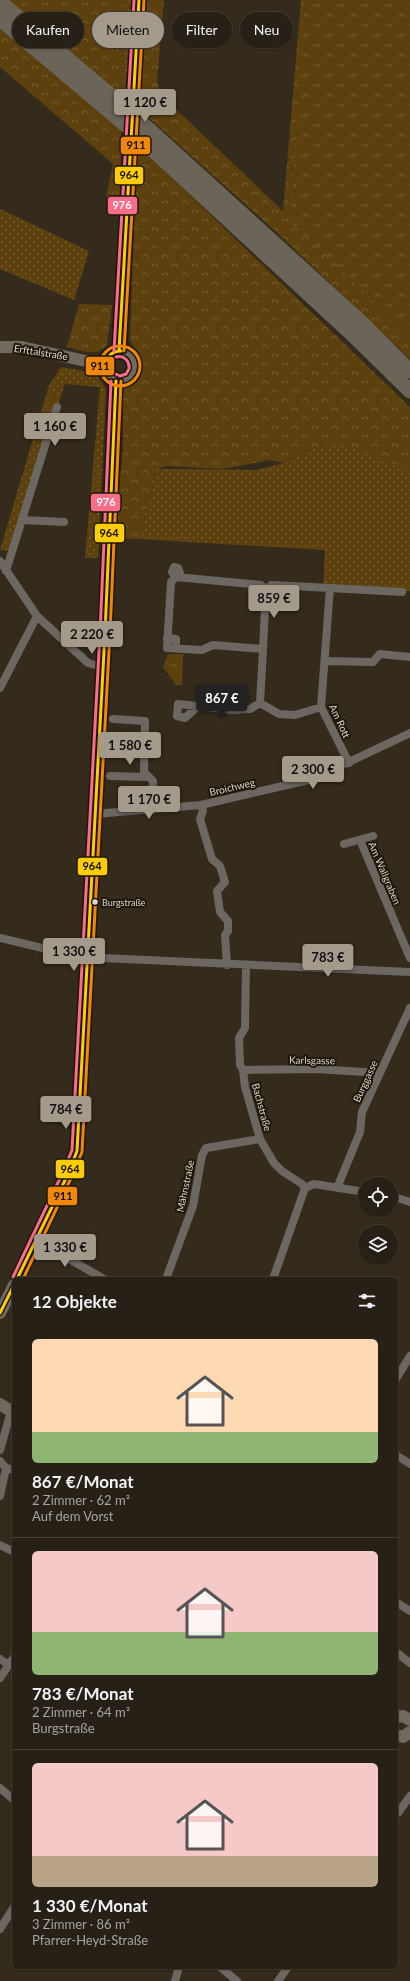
<!DOCTYPE html>
<html lang="de">
<head>
<meta charset="utf-8">
<style>
	:root { --surface:#272016; --page:#332d23; --text:#f1f3f6; --muted:#a4a3a1; --line:#433e35; --accent:#a39a8c }
	body { margin:0; font-family:Lato,sans-serif; background:var(--page); color:var(--text); height:100vh; display:flex; flex-direction:column; font-size:15px; white-space:nowrap }
	* { box-sizing:border-box; margin:0 }
	p { font-size:13px; color:var(--muted) }
	.icon { flex:none; width:22px; height:22px; fill:none; stroke:currentColor; stroke-width:2; stroke-linecap:round; stroke-linejoin:round }
	.map { position:relative; flex:1; overflow:hidden }
	.side { position:absolute; left:12px; top:1277px; width:386px; height:692px; display:flex; flex-direction:column; background:var(--surface); border-radius:6px; box-shadow:0 1px 3px #0004,0 0 0 1px var(--line) }
	.side>* { flex:none }
	.guide { position:absolute; left:12px; top:12px; width:386px; height:36px; display:flex; gap:8px }
	.controls { position:absolute; left:358px; top:1177px; display:grid; gap:8px }
	.controls a { display:grid; place-items:center; width:40px; height:40px; border-radius:50%; background:var(--surface); box-shadow:0 1px 3px #0004,0 0 0 1px var(--line); font-size:20px }
	.price { position:absolute; translate:-50% -34px; padding:0 9px; border-radius:4px; background:var(--accent); color:#111; font-size:13px; line-height:26px; filter:drop-shadow(0 1px 2px #0008) }
	.price::after { content:''; position:absolute; left:50%; top:24px; width:12px; height:9px; margin-left:-6px; background:inherit; clip-path:polygon(0 0,100% 0,50% 100%) }
	.price.active { background:#222; color:#fff }
	ul { padding:0; list-style:none }
	li { display:grid; align-content:center; gap:8px; height:212px; padding:0 20px }
	li+li { border-top:1px solid var(--line) }
	li span { display:grid; place-items:center; height:124px; border-radius:6px; color:#555 }
	li>.icon { margin-inline-start:auto }
	span .icon { width:72px; height:72px; fill:#fffc; stroke-width:1 }
	li b { font-size:17px }
	h2 { display:flex; justify-content:space-between; align-items:center; height:48px; padding:0 20px; font-size:17px }
	.chip { padding:0 14px; border-radius:18px; background:var(--surface); box-shadow:0 1px 3px #0004,0 0 0 1px var(--line); font-size:14px; line-height:36px }
	.chip.active { background:var(--accent); color:#111 }
	.map>svg:first-child { display:block }
</style>
</head>
<body>
<div class="map">
<svg width="410" height="1981" viewBox="0 0 410 1981">
	<defs>
		<pattern id="grass-dots" width="8" height="8" patternUnits="userSpaceOnUse"><rect width="8" height="8" fill="#5c410f"/><path d="M2 2h.1M6 6h.1" fill="none" stroke="#735c30" stroke-width="1.8" stroke-linecap="round"/></pattern>
		<pattern id="forest-crowns" width="20" height="18" patternUnits="userSpaceOnUse"><rect width="20" height="18" fill="#5c410f"/><path d="M2 6a3 3 0 1 1 6 0M12 15a3 3 0 1 1 6 0" fill="none" stroke="#735c30"/></pattern>
		<pattern id="park-tufts" width="24" height="20" patternUnits="userSpaceOnUse"><rect width="24" height="20" fill="#5c410f"/><path d="M3 7l-1-3M5 7V3M7 7l1-3M15 17l-1-3M17 17v-4M19 17l1-3" fill="none" stroke="#735c30"/></pattern>
	</defs>
	<rect width="100%" height="100%" fill="#342b1d"/>
	<path fill="url(#grass-dots)" d="M123,0h12l-4,76h-5l-1,20 -3,-3z
		M0,209l89,42 -15,49 -74,-31z
		M61,367l34,6 11,16 -8,169h-13l15,-171 -35,-3 -55,167 -10,-1 49,-165z
		M342,444l68,27v120l-87,-5 2,-36 -186,-11 18,-70 100,1 27,-7 33,-17z"/>
	<path fill="url(#forest-crowns)" d="M0,0h123l-3,201 -14,-4 7,-33 -113,-97z
		M143,0h21l-7,82 4,13 122,116 18,-211h109v359l-137,-130 -132,-118 1,-22 -3,-10z
		M137,144l273,263v64l-68,-27 -25,2 -33,17 -14,-3 -48,9 -55,-3 -10,3 -18,70 -25,-1 9,-88v-64l16,-10 2,-17 -11,-19z
		M79,304l33,1 -5,40c-10,13 -26,5 -40,2z"/>
	<path fill="url(#park-tufts)" d="M304,0h106v338l-80,-80 -39,-35z
		M47,394l10,2 -1,7 -11,-1z
		M168,654h15l-1,31h-6l-13,-18z"/>
	<g fill="none" stroke-linecap="round" stroke-linejoin="round">
		<path stroke="#6c6761" stroke-width="8" d="M23,520l41,2
			M0,561l37,55 51,47 15,4
			M174,567l4,1 2,5 -4,4 -4,-5z
			M6,571l51,-164
			M330,588l72,4
			M266,589l-5,-4 -85,-8 -5,5 -4,66 35,2 11,-5 50,4 -3,54 19,11 16,1 26,-8
			M266,589l5,-4 59,3 -9,119 28,56
			M167,638l9,1v9
			M263,649l3,-60
			M325,661l48,1 7,-8 30,3
			M0,688l37,-72
			M197,707l-12,11 -8,-2 1,-12 55,6 17,-1 10,-6
			M113,719l32,2 -1,51 9,9 -1,29
			M112,747l33,2
			M110,776l39,1
			M201,805l2,6 -3,8 12,40 8,7 5,16 -8,9 3,21 8,9v10l-3,4 2,30
			M95,814l106,-9 112,-26 97,-46
			M360,840l50,118
			M344,844l29,-8
			M0,938l80,19 330,15
			M246,966l-1,62 -6,10 1,27 3,5 2,17 15,52 14,24 8,8 20,13 3,4 -32,91
			M243,1070l73,-1 64,4
			M305,1188l9,-4 51,8
			M337,1188l23,-56 2,-20 48,-104
			M391,1196l19,6
			M36,1240l68,39
			M166,1279l27,-73 9,-51 4,-7 54,-9
			M396,1379l14,-23
			M0,1450l11,-39
			M396,1455l14,9
			M0,1461l6,7 8,2
			M0,1496l6,-28
			M0,1545l14,7
			M396,1602l14,9
			M396,1652l14,11
			M0,1659l9,6
			M0,1678l14,-21
			M0,1788l14,12
			M396,1811l2,2 12,-17
			M0,1929l14,-22
			M220,1967l17,14
			M175,1981l4,-14
			M278,1981l10,-14"/>
		<path stroke="#706960" stroke-width="12" d="M134,97l5,-97
			M0,347h22l82,18
			M105 366a15 15 0 1 1 30 0a15 15 0 1 1-30 0Z
			M119,351l12,-203
			M17,1279l52,-107 8,-21 28,-518 11,-252
			M0,1313l14,-28
			M0,1404l14,9
			M396,1717l7,-1 7,4
			M396,1735l7,2 7,-5"/>
		<path stroke="#6a6459" stroke-width="15" d="M0,2l122,103 240,218 48,48
			M0,19l127,107 226,209 57,56"/>
		<path stroke="#706960" stroke-width="12" d="M131,148l3,-51"/>
		<g stroke="#1e170d" stroke-width="6">
			<path id="bus-1" d="M119,351l20,-351
				M106,372c-3,-11 3,-21 15,-21
				M17,1279l52,-107 8,-21 28,-518 11,-252
				M0,1313l14,-28"/>
		</g>
		<g stroke="#1e170d" stroke-width="6">
			<path id="bus-2" d="M100 366a20 20 0 1 1 40 0a20 20 0 1 1-40 0Z
				M124,351l20,-351
				M23,1279l50,-105 9,-22 28,-519 11,-252"/>
		</g>
		<g stroke="#1e170d" stroke-width="6">
			<path id="bus-3" d="M114,351l20,-351
				M110,368l2,4 8,4 6,-2 3,-5c1,-8 -5,-14 -13,-12
				M13,1277l51,-107 8,-20 28,-517 11,-252"/>
		</g>
		<use href="#bus-1" stroke="#ffcc06" stroke-width="3"/>
		<use href="#bus-2" stroke="#f08706" stroke-width="3"/>
		<use href="#bus-3" stroke="#fb6d88" stroke-width="3"/>
	</g>
	<circle fill="#dfd5c7" stroke="#1e170d" stroke-width="1.5" cx="95" cy="902" r="3.5"/>
	<g text-anchor="middle" stroke-width="4" stroke-linejoin="round" paint-order="stroke">
		<g font-size="9" fill="#dfd5c7" stroke="#1e170d" text-anchor="start">
			<text x="102" y="906">Burgstraße</text>
		</g>
		<g font-size="10" fill="#dfd5c7" stroke="#1e170d">
			<text transform="translate(41 352) rotate(9)" y="4">Erfttalstraße</text>
			<text transform="translate(340 721) rotate(65)" y="4">Am Rott</text>
			<text transform="translate(232 787) rotate(-13)" y="4">Broichweg</text>
			<text transform="translate(385 873) rotate(67)" y="4">Am Wallgraben</text>
			<text transform="translate(312 1060) rotate(1)" y="4">Karlsgasse</text>
			<text transform="translate(365 1081) rotate(-65)" y="4">Burggasse</text>
			<text transform="translate(262 1107) rotate(75)" y="4">Bachstraße</text>
			<text transform="translate(185 1186) rotate(-78)" y="4">Mähnstraße</text>
		</g>
	</g>
	<g stroke="#1e170d" stroke-width="1.5">
		<rect x="120" y="136" width="31" height="19" rx="4" fill="#f08706"/>
		<rect x="114" y="166" width="30" height="19" rx="4" fill="#ffcc06"/>
		<rect x="107" y="196" width="31" height="19" rx="4" fill="#fb6d88"/>
		<rect x="85" y="356" width="30" height="20" rx="4" fill="#f08706"/>
		<rect x="90" y="493" width="31" height="19" rx="4" fill="#fb6d88"/>
		<rect x="94" y="523" width="31" height="20" rx="4" fill="#ffcc06"/>
		<rect x="77" y="857" width="31" height="19" rx="4" fill="#ffcc06"/>
		<rect x="55" y="1159" width="30" height="20" rx="4" fill="#ffcc06"/>
		<rect x="47" y="1186" width="31" height="20" rx="4" fill="#f08706"/>
	</g>
	<g font-size="11" text-anchor="middle" font-weight="bold" fill="#fff">
		<text x="122" y="209">976</text>
		<text x="106" y="506">976</text>
	</g>
	<g font-size="11" text-anchor="middle" font-weight="bold" fill="#111">
		<text x="136" y="149">911</text>
		<text x="129" y="179">964</text>
		<text x="100" y="370">911</text>
		<text x="109" y="537">964</text>
		<text x="92" y="870">964</text>
		<text x="70" y="1173">964</text>
		<text x="63" y="1200">911</text>
	</g>
</svg>
<div class="controls">
<a><svg class="icon" aria-label="locate" viewBox="0 0 24 24"><circle cx="12" cy="12" r="6"/><path d="M12 2v4M12 18v4M2 12h4M18 12h4"/></svg></a>
<a><svg class="icon" aria-label="layers" viewBox="0 0 24 24"><path d="M12 4l9 5-9 5-9-5zM3 14l9 5 9-5"/></svg></a>
</div>
<b class="price" style="left:145px;top:123px">1 120 €</b>
<b class="price" style="left:55px;top:447px">1 160 €</b>
<b class="price" style="left:274px;top:619px">859 €</b>
<b class="price" style="left:92px;top:655px">2 220 €</b>
<b class="price active" style="left:222px;top:719px">867 €</b>
<b class="price" style="left:130px;top:766px">1 580 €</b>
<b class="price" style="left:313px;top:790px">2 300 €</b>
<b class="price" style="left:149px;top:820px">1 170 €</b>
<b class="price" style="left:74px;top:972px">1 330 €</b>
<b class="price" style="left:328px;top:978px">783 €</b>
<b class="price" style="left:66px;top:1130px">784 €</b>
<b class="price" style="left:65px;top:1268px">1 330 €</b>
<div class="guide">
<a class="chip">Kaufen</a>
<a class="chip active">Mieten</a>
<a class="chip">Filter</a>
<a class="chip">Neu</a>
</div>
<section class="side">
<h2>12 Objekte<svg class="icon" aria-label="filters" viewBox="0 0 24 24"><path d="M4 7h16M4 17h16"/><circle cx="9" cy="7" r="2"/><circle cx="15" cy="17" r="2"/></svg></h2>
<ul>
<li><span style="background:linear-gradient(#ffd9b3 75%,#8fb573 0)"><svg class="icon" aria-label="home" viewBox="0 0 24 24"><path d="M3 11l9-7 9 7M6 9v11h12V9"/></svg></span><div><b>867 €/Monat</b><p>2 Zimmer · 62 m²</p><p>Auf dem Vorst</p></div></li>
<li><span style="background:linear-gradient(#f6c9c9 65%,#8fb573 0)"><svg class="icon" aria-label="home" viewBox="0 0 24 24"><path d="M3 11l9-7 9 7M6 9v11h12V9"/></svg></span><div><b>783 €/Monat</b><p>2 Zimmer · 64 m²</p><p>Burgstraße</p></div></li>
<li><span style="background:linear-gradient(#f6c9c9 75%,#b9a48a 0)"><svg class="icon" aria-label="home" viewBox="0 0 24 24"><path d="M3 11l9-7 9 7M6 9v11h12V9"/></svg></span><div><b>1 330 €/Monat</b><p>3 Zimmer · 86 m²</p><p>Pfarrer-Heyd-Straße</p></div></li>
</ul>
</section>
</div>
</body>
</html>
